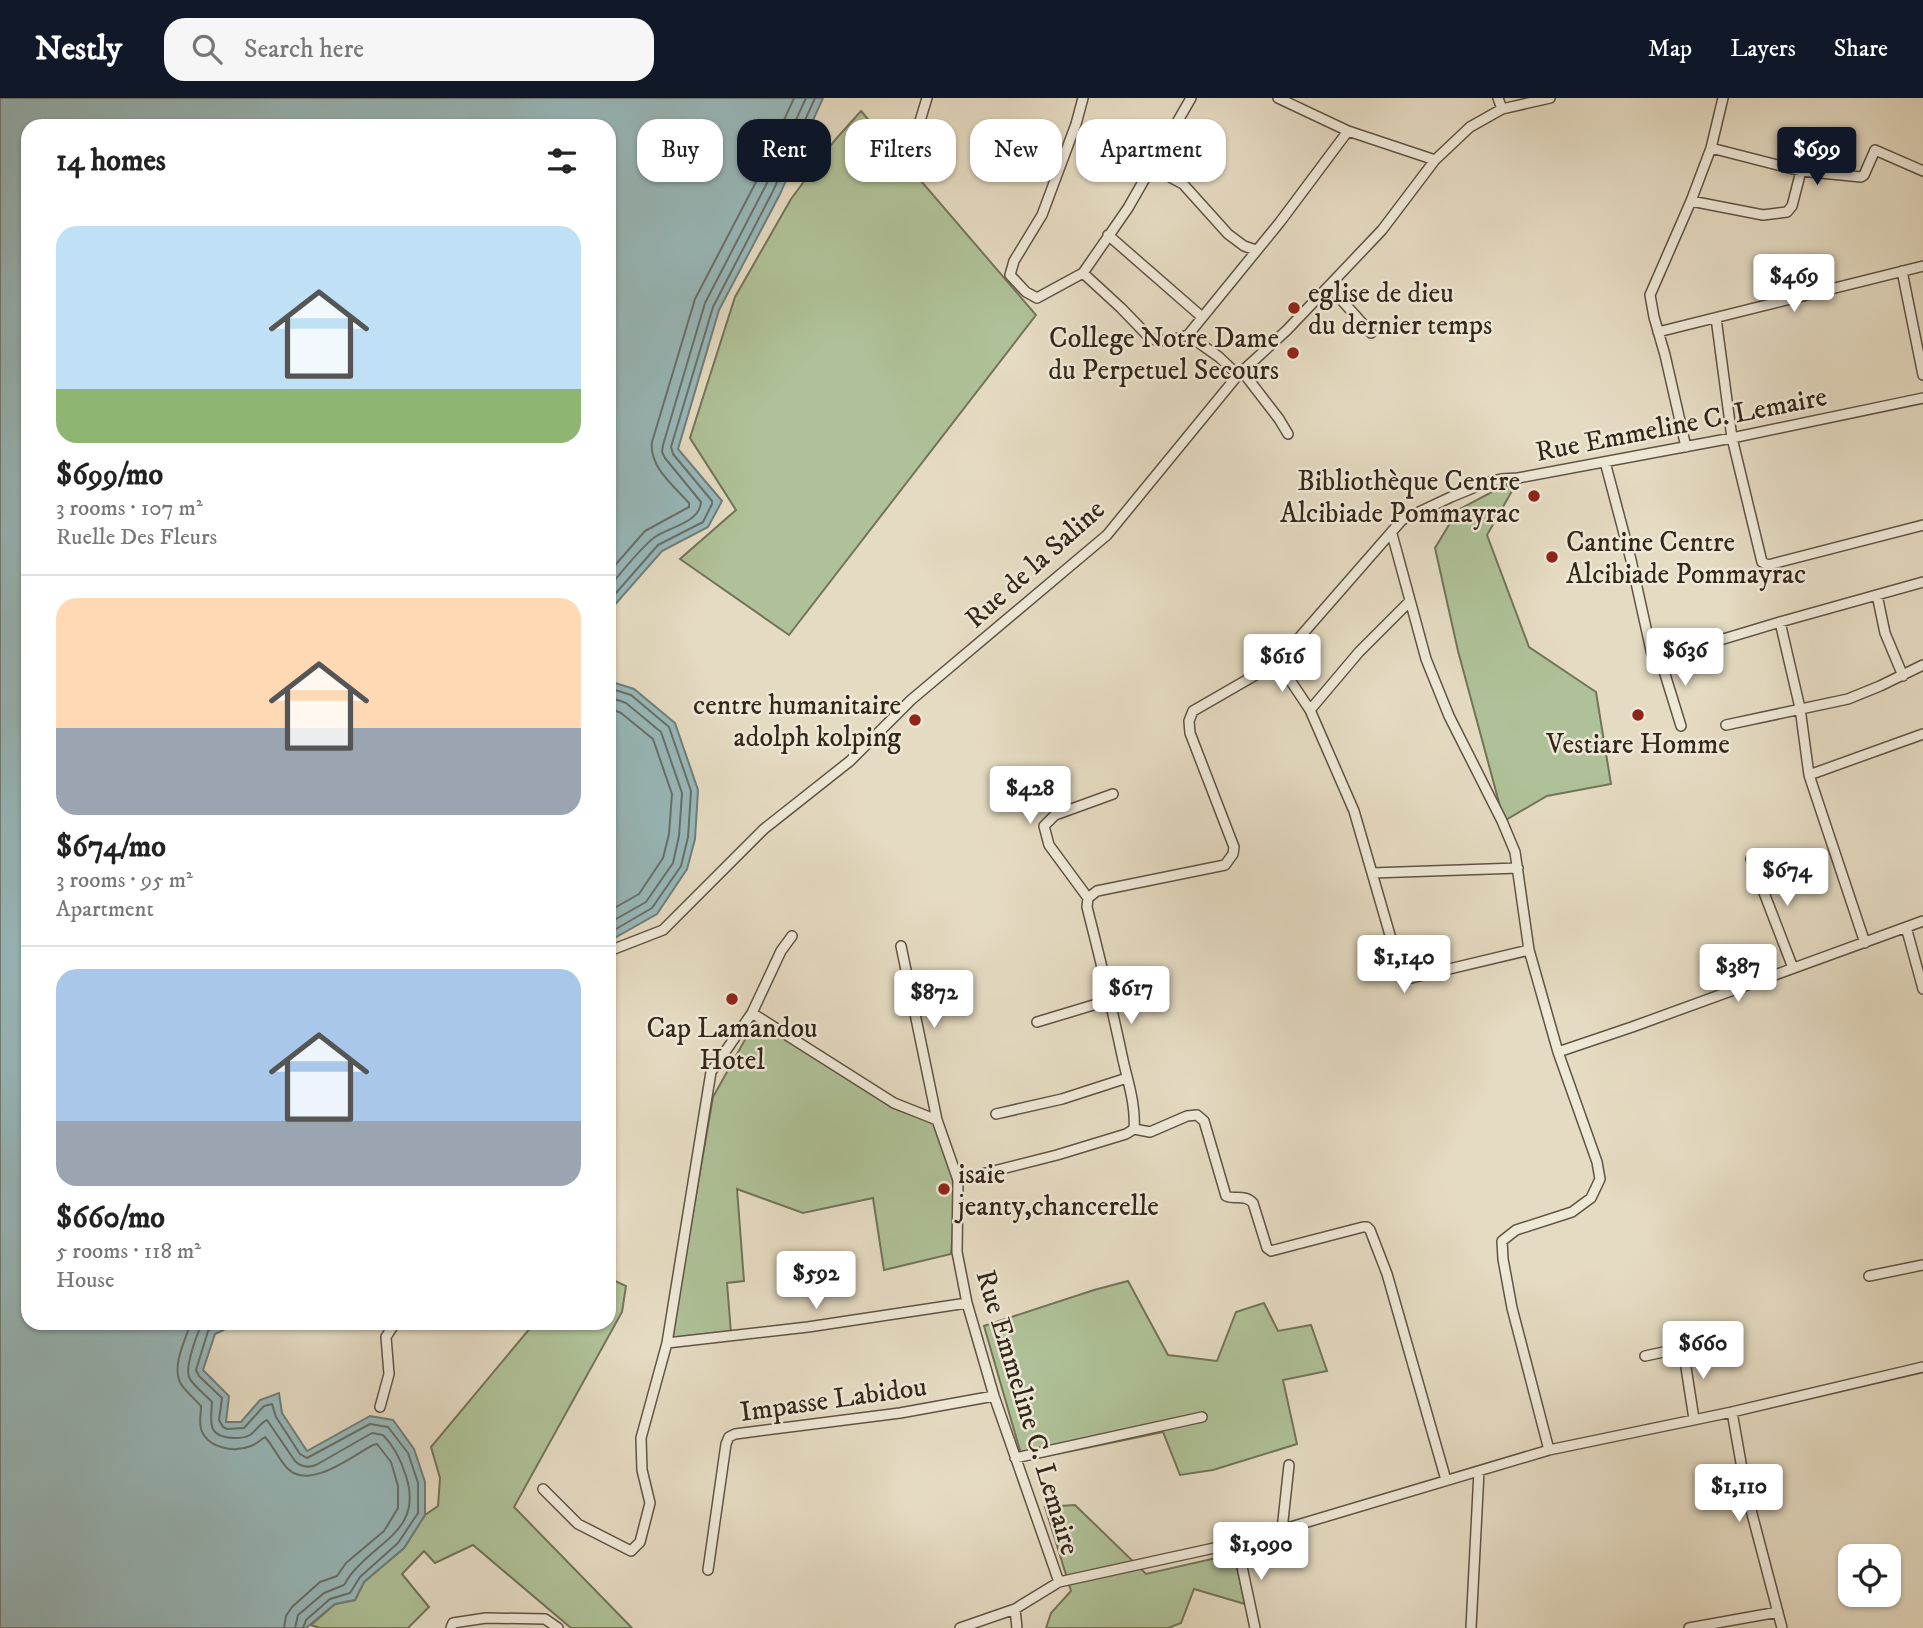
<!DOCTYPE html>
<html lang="en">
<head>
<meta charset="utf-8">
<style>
	:root { --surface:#fff; --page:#f6f6f6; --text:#222; --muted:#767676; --line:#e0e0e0; --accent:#111827 }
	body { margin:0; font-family:"IM FELL DW Pica",serif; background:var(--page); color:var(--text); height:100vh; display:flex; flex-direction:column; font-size:26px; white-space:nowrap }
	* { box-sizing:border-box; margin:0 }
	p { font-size:23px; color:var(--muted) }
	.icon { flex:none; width:38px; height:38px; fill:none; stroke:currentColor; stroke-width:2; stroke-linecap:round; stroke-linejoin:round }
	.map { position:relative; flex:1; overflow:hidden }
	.details { position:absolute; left:21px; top:21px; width:595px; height:1211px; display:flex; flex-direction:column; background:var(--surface); border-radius:21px; box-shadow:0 2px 5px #0004 }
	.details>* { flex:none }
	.banner { position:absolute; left:637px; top:21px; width:665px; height:63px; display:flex; gap:14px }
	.fabs { position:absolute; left:1838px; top:1446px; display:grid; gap:14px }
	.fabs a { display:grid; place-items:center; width:63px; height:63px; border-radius:14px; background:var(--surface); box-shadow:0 2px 5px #0004; font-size:35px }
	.price { position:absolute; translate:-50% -60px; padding:0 16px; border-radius:7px; background:#fff; color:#222; font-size:23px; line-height:46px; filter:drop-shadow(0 2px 4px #0008) }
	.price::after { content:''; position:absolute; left:50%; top:42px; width:21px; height:16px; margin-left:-10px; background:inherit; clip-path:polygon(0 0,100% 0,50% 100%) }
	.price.selected { background:var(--accent); color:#fff }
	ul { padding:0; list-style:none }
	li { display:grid; align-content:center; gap:14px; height:371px; padding:0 35px }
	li+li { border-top:2px solid var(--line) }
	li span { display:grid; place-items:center; height:217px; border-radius:21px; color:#555 }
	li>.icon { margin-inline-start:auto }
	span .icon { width:126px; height:126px; fill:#fffc; stroke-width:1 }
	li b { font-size:30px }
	h2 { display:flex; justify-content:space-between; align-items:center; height:84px; padding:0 35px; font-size:30px }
	.tag { padding:0 24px; border-radius:21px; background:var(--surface); box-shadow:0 2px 5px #0004; font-size:24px; line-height:63px }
	.tag.selected { background:var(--accent); color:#fff }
	header { display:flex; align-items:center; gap:42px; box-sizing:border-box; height:98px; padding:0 35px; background:var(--accent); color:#fff }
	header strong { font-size:33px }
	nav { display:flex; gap:38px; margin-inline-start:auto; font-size:24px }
	.search { width:490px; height:63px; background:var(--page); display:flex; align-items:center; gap:18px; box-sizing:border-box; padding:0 24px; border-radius:21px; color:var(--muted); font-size:26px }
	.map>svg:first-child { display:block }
</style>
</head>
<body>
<header>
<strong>Nestly</strong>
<div class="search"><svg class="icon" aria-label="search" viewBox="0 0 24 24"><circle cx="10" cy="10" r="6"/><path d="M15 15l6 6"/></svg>Search here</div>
<nav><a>Map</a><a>Layers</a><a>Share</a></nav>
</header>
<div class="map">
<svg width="1923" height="1530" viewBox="0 0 1923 1530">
	<rect width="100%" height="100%" fill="#e5dbc2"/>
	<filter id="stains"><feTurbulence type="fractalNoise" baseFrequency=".00286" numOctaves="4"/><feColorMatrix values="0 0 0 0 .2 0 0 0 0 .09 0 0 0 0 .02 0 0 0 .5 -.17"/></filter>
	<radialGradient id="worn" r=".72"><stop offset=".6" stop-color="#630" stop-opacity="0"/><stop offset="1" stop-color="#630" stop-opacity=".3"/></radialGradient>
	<path fill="#afc198" stroke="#727459" stroke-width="2" d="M861,13l175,204 -247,320 -109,-76 56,-49 -46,-72 45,-141 56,-98 44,-59z
		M1505,387l7,6 -25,44 42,112 67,45 15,92 -64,12 -43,25 -46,-170 -23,-103 23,-38z
		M756,922l137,88 42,15 21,67 -5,64 -67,16 -11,-72 -70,15 -66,-24 7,92 -17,2 4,50 -60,6 42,-242z
		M609,1180l17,8 -4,26 -108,195 118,121h-61l-98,-83 -38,18 -11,-12 -22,23 27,33 -21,21h-88l-9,-3 24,-21 20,-4 9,-18 40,-34 21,-33 13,-9 2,-28 -9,-31 100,-120 5,-4h73z
		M1128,1183l40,74 49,6 19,-49 28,-9 14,28 33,-6 16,46 -44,9 14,64 -84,26 -33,5 -17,-43 -140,29 -39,-135 110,-36z
		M1075,1407l71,69 88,-20 11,50 -51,-15 -13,34 -13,5h-122l5,-15 20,-22 -26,-84z"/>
	<path fill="#98b9bb" stroke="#707e7b" stroke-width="2" d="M0,0h823l-43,96 -61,116 -41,139 44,52 -14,26 -46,24 -51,58 -2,6v-489h-581v1197h210l-23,11 -12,36 26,26 -3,26h15l19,-22 19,-7 3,20 25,38 63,-35 23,4 21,29 11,33v33l-21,33 -40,34 -9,18 -20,4 -29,24h-306z
		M609,583l25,8 41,34 23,67 -3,49 -8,30 -30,45 -48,27z"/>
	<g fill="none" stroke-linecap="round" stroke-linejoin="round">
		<path stroke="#66706a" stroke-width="2" d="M609,474l36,-41 44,-24v-4c-15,-17 -40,-36 -37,-61l43,-143 61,-117 38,-84
			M609,489c11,-13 33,-41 46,-50 15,-10 45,-15 46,-35l-36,-44 -3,-6 1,-7 42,-142 60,-116 41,-89
			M609,503l49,-56 45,-23 9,-18v-3l-39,-47 -2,-7 42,-140 60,-116 42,-93
			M609,590l22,7 38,32 22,64 -3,46 -7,29 -29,42 -43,25
			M609,599l17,6 35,29 21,61 -3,43 -6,27 -27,39 -37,21
			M609,610l12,5 32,26 19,55 -3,40 -6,24 -24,36 -30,17
			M191,1225c-6,17 -20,44 -10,61 5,8 14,15 20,22 0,7 -2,15 0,23 6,19 33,24 50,17 5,-2 10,-6 14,-9 9,10 14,23 23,32 22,21 64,-13 85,-24l4,-1 14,18 7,24v22l-14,23 -38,32 -9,13 -17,6 -28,25 -6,9 -2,12
			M203,1225c-6,9 -18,44 -14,54 4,9 16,17 23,25 -1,20 -6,35 22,36 5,0 11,0 16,-3 7,-5 10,-12 17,-15l28,41c6,6 13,7 21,4l56,-32 11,2c12,12 18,25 23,41 17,53 -27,64 -53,96 -4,4 -6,9 -9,13l-20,8 -26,22 -3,13
			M221,1225l-13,8 -12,39 3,6 23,22 -3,22 4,7 4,2 17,-1 20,-22 8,-2 4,13 24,37 7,4 63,-34 18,3 20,26 10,30v30l-20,30 -38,34 -10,16 -20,6 -24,21 -3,8"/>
		<g stroke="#605344" stroke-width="12">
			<path id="street" d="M1083,0l-7,26 -34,91 -28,46 -4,14 16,17 11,6 46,-25 45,-65 63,-110
				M1278,0l70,33 87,29
				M1498,0l4,11
				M920,23l7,-23
				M1711,50l90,23 60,6 3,-2 11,-25 48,21
				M1151,69l32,17 45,50 16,12 12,4
				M1691,103l72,14 24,-3 5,-6 9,-35
				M1108,137l94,82
				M1902,173l21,104
				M1083,175l38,35 30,31 17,2 20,-6 92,-113 68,-91
				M1329,188l42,47
				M1716,220l16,120 30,124 6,3 155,-40
				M1658,234l265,-66
				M1188,237l31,22 19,18
				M1242,273l37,48 9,15
				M1686,349l-21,-92 -11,-38 -4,-22 41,-94 20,-53 12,-50
				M1605,364l26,98 21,95 8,3 120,-36 143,-40
				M1392,436l34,125 23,57 53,105 13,31 14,98 29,102 39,110 3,17 -9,19 -19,14 -56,18 -14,11 1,18 9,49 37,142
				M1877,497l8,38 18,43
				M1410,503l-51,51 -49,58 44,101 18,62 146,-5
				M1780,524l20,86 9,67 56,168
				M1660,560l21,68
				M1278,564l32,48
				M1726,627l122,-26 32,-13 43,-21
				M1809,677l114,-41
				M1751,761l42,109
				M1372,775l31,107 126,-30
				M1088,800l-39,-53 -5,-19 11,-11 58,-21
				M1906,829l17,62
				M901,848l36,174
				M609,853l54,-21 101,-101 86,-68 61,-61 196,-165 131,-160 49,-45 95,-100 53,-70 35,-33 32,-18 48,-11
				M752,915l142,90 43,17 21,60
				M1037,924l73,-22
				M1558,954l74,-25 291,-106
				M996,1016l66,-15 65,-21
				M1134,1031l16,3 37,-16 10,-1 7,6 22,75c10,4 19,-2 27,7l14,45 4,3 92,-24h4l3,3 17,44 59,206
				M1869,1178l54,-11
				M667,1245l141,-16 159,-24
				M1683,1250l11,71
				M1645,1258l83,-18
				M380,1309l9,-33 -3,-37 9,-14
				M1732,1314l14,79 36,137
				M1015,1360l187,-41
				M543,1391l35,35 53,27 9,-9 10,-39 -8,-33 -1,-32 26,-95 44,-271 41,-59 29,-62 11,-15
				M1282,1432l7,-65
				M1237,1445l18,85
				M708,1472l18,-126 3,-7 6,-3 165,-21 94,-17
				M1059,1484l-65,-186 -27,-93 -10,-51 1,-72 99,-25 69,-21 8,-5c2,-23 -6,-47 -11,-69 -11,-52 -23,-102 -36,-153l1,-9 9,-7 128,-26 8,-11 1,-7 -44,-114 -1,-12 4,-10 85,-49 124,-142 49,-23 34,-14 16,-4 17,-1 214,-40 191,-40
				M1015,1511l2,19
				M451,1530l2,-5 33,-5 59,1 13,9
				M960,1530l55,-19 44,-27 178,-39 312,-93 183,-38 191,-45
				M1471,1530l8,-157
				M1689,1530l89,-16"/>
		</g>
		<use href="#street" stroke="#eee8d7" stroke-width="9"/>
	</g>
	<g fill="#8f2418" stroke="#eee8d7" stroke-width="2.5">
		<circle cx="1294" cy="210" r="7"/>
		<circle cx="1293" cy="255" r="7"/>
		<circle cx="1534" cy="398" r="7"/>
		<circle cx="1552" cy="459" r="7"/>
		<circle cx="1638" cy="617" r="7"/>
		<circle cx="915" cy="622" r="7"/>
		<circle cx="732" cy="901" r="7"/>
		<circle cx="944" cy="1091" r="7"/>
	</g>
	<g text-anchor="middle" stroke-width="5" stroke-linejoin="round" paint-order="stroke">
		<g font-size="28" fill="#34261a" stroke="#eee8d7" text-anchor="start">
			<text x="1308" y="204">eglise de dieu<tspan x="1308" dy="32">du dernier temps</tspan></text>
			<text x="1279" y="249" text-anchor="end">College Notre Dame<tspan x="1279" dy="32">du Perpetuel Secours</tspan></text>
			<text x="1520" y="392" text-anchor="end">Bibliothèque Centre<tspan x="1520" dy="32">Alcibiade Pommayrac</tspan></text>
			<text x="1566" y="453">Cantine Centre<tspan x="1566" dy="32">Alcibiade Pommayrac</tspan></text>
			<text x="901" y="616" text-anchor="end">centre humanitaire<tspan x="901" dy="32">adolph kolping</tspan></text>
			<text x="1638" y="655" text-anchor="middle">Vestiare Homme</text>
			<text x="732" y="939" text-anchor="middle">Cap Lamandou<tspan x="732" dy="32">Hotel</tspan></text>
			<text x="958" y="1085">isaie<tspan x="958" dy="32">jeanty,chancerelle</tspan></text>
		</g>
		<g font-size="28" fill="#34261a" stroke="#eee8d7">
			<text transform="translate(1681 325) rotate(-11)" y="10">Rue Emmeline C. Lemaire</text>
			<text transform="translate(1034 465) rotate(-42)" y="10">Rue de la Saline</text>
			<text transform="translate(833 1300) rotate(-8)" y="10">Impasse Labidou</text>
			<text transform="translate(1029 1314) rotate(73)" y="10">Rue Emmeline C. Lemaire</text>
		</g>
	</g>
	<rect width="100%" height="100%" filter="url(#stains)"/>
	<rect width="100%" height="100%" fill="url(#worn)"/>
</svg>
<div class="fabs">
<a><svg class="icon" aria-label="locate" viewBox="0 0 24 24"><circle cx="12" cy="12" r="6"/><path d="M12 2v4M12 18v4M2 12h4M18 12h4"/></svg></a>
</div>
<b class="price selected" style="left:1817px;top:89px">$699</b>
<b class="price" style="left:1794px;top:216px">$469</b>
<b class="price" style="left:1685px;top:590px">$636</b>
<b class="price" style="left:1282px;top:596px">$616</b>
<b class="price" style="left:1030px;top:728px">$428</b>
<b class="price" style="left:1787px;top:810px">$674</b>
<b class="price" style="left:1404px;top:897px">$1,140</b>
<b class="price" style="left:1738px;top:906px">$387</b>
<b class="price" style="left:1131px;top:928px">$617</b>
<b class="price" style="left:934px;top:932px">$872</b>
<b class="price" style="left:816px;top:1213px">$592</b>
<b class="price" style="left:1703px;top:1283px">$660</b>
<b class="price" style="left:1739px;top:1426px">$1,110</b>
<b class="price" style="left:1261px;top:1484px">$1,090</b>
<div class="banner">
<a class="tag">Buy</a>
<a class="tag selected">Rent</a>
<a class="tag">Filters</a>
<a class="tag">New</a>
<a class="tag">Apartment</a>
</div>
<section class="details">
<h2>14 homes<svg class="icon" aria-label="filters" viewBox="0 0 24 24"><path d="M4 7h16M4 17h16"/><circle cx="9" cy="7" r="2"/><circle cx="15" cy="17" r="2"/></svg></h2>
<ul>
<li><span style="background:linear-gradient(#bfe0f5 75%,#8fb573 0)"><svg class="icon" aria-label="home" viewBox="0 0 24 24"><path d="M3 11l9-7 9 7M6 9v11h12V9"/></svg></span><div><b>$699/mo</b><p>3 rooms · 107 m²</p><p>Ruelle Des Fleurs</p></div></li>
<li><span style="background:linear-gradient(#ffd9b3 60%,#9aa5b1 0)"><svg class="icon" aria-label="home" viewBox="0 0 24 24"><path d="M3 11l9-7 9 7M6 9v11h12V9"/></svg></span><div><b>$674/mo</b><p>3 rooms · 95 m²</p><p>Apartment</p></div></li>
<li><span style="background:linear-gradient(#a9c7e8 70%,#9aa5b1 0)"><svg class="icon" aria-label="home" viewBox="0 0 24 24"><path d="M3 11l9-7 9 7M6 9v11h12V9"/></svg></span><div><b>$660/mo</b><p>5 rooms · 118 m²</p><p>House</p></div></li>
</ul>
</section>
</div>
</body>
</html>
